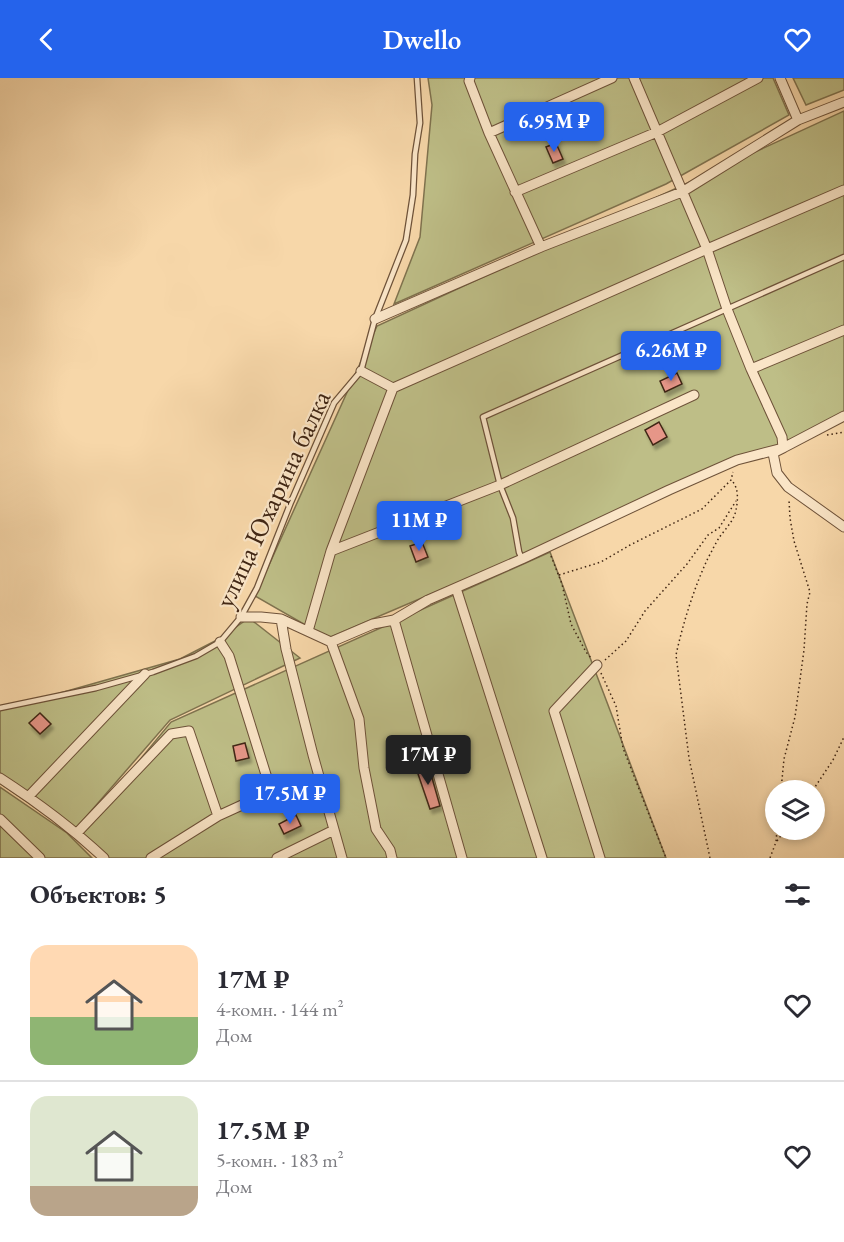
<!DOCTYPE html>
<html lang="ru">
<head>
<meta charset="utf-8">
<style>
	:root { --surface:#fff; --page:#f2f2f3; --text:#2b2b33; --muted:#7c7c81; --line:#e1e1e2; --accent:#2563eb }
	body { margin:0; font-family:"EB Garamond",serif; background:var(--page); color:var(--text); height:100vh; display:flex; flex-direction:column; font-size:22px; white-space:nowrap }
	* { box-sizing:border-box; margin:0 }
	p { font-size:20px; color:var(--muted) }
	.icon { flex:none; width:33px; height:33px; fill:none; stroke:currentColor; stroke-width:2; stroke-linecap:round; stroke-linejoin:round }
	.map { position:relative; height:780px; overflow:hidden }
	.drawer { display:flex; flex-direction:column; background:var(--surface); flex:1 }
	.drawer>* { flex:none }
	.fabs { position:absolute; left:765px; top:702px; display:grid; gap:12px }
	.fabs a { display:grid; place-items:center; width:60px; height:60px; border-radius:50%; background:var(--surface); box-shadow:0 3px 9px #0003; font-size:30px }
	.price { position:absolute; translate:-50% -51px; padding:0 14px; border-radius:6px; background:var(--accent); color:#fff; font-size:20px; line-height:39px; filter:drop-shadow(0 2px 3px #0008) }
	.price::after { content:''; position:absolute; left:50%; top:36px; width:18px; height:14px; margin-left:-9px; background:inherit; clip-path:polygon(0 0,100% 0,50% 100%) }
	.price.current { background:#222; color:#fff }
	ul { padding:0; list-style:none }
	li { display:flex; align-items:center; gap:18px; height:150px; padding:0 30px }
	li+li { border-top:2px solid var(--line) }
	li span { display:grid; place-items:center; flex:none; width:168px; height:120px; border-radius:18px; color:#555 }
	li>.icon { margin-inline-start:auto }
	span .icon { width:72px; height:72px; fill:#fffc; stroke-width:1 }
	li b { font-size:26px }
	h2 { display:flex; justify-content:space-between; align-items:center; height:72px; padding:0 30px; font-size:26px }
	header { display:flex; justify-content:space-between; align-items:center; height:78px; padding:0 30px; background:var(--accent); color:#fff; font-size:27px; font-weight:600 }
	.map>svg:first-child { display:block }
</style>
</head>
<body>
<header><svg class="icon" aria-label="back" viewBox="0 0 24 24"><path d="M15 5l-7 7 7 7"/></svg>Dwello<svg class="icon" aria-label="heart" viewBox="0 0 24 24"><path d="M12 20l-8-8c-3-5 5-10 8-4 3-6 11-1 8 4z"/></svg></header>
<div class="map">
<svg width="844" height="780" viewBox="0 0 844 780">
	<defs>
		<filter id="shadow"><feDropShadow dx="2.5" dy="4.5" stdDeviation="1.5" flood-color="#0004"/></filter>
	</defs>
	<rect width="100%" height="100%" fill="#f7d7a9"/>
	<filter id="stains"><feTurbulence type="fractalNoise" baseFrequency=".00333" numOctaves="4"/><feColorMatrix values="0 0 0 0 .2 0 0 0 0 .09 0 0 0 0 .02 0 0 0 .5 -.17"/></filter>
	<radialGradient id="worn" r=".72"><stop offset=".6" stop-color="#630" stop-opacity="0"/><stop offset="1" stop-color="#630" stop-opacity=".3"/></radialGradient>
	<path fill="#bebe87" stroke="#7f724e" stroke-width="1.5" d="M428,0h345l16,37 -123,69 -272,120 26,-67 12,-132z
		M793,0h51v12l-38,15z
		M844,33v307l-516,220 -73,-42 122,-270z
		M550,474l116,306h-566l-23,-22 94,-114z
		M249,540l51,40 -130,62 -98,113 -72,-50v-73l180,-51 37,-19z
		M0,709l67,46 25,25h-92z"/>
	<path fill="#e69688" stroke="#402614" stroke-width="1.5" filter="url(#shadow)" d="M556,65l7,16 -10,4 -7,-16z
		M677,295l5,11 -17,8 -5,-11z
		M659,344l8,15 -14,8 -8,-15z
		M422,464l6,15 -12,5 -6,-16z
		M40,635l11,11 -11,10 -11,-11z
		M245,665l4,15 -13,3 -3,-15z
		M428,686l12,42 -10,3 -14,-41z
		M296,737l5,11 -17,8 -5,-10z"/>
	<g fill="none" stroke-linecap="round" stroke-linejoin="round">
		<g stroke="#6e5239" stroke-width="7">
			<path id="service" d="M522,481l-3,-7 -6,-34 -13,-33 -17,-68 361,-160
				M0,630l96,-20 57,-16 43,-16 24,-14 21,-25 16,-29 34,-86 43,-99 27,-32 14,-52 31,-79 7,-45 2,-41 5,-31 -3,-45"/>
		</g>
		<g stroke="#6e5239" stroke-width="11">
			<path id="minor" d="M470,0l-1,3 20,52 52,114
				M634,0l73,171 20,60 24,60 31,68 1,11 -10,5 4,20 11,14 56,40
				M780,0l18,42
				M489,55l123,-55
				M515,114l142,-60 101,-54
				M375,241l166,-72 141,-55 116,-72 46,-18
				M751,291l93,-39
				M361,293l32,17 314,-139 137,-59
				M331,473l62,-163
				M456,510l86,270
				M241,539h20l20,2 50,23 42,-18 21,-4 34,-20 94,-41 147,-69 68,-30 46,-12 61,-32
				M281,541l5,30 27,106 29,103
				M394,542l68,238
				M308,553l23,-80 169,-66 194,-90
				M331,564l28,77 5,49 12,61 14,21 2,8
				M597,587l-43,46 46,147
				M0,700c37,24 72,50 104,80
				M29,718l116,-122
				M0,741l40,39
				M77,755l94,-99 18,-3 29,85
				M151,780l67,-42 46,-21 3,-17 -38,-122 -9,-14
				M277,780l57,-28"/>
		</g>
		<path stroke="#402614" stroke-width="1.5" stroke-dasharray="1.5 3" stroke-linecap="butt" d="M827,357l17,-3
			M551,478l11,28 9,40 15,28 6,7
			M559,497l42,-13 29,-17 72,-36 29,-29 2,-8
			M605,582l21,-19 19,-30 42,-47 21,-29 11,-7 17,-27
			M601,595l15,33 7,42 43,110
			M781,712l3,-31 11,-42 9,-67 3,-46 3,-12 -16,-51 -4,-23 -1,-18
			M813,712l20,-30 11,-23
			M777,763l8,-11
			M710,780l-21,-100 -13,-103c7,-32 18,-67 32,-97 4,-7 7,-14 11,-20 6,-9 15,-17 17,-28 2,-10 3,-23 -5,-30
			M770,780l6,-16 1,-12"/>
		<use href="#service" stroke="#fae5c7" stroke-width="4.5"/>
		<use href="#minor" stroke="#fae5c7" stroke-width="9"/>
	</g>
	<g text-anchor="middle" stroke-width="4.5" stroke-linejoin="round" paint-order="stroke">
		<g font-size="27" fill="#402614" stroke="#fae5c7">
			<text transform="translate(273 421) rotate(-65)" y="9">улица Юхарина балка</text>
		</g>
	</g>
	<rect width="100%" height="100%" filter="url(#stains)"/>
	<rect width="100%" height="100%" fill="url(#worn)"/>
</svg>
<div class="fabs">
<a><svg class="icon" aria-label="layers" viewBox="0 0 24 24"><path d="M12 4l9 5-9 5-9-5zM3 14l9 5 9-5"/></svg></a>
</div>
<b class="price" style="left:554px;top:75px">6.95M ₽</b>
<b class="price" style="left:671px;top:304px">6.26M ₽</b>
<b class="price" style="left:419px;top:474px">11M ₽</b>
<b class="price current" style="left:428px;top:708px">17M ₽</b>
<b class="price" style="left:290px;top:747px">17.5M ₽</b>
</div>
<section class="drawer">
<h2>Объектов: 5<svg class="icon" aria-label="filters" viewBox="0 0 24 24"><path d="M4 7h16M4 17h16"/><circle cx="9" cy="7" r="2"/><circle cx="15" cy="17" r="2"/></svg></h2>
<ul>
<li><span style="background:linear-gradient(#ffd9b3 60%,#8fb573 0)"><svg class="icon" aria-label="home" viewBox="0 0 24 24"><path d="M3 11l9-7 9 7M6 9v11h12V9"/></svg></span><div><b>17M ₽</b><p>4-комн. · 144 m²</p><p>Дом</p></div><svg class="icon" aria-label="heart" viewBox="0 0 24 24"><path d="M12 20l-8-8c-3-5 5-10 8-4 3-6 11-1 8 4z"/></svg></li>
<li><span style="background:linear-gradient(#dfe7d0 75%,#b9a48a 0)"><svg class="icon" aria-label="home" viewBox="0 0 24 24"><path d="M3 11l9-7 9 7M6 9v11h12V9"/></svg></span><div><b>17.5M ₽</b><p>5-комн. · 183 m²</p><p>Дом</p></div><svg class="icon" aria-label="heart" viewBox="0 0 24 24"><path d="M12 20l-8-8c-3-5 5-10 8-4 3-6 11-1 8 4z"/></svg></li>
</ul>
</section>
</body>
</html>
